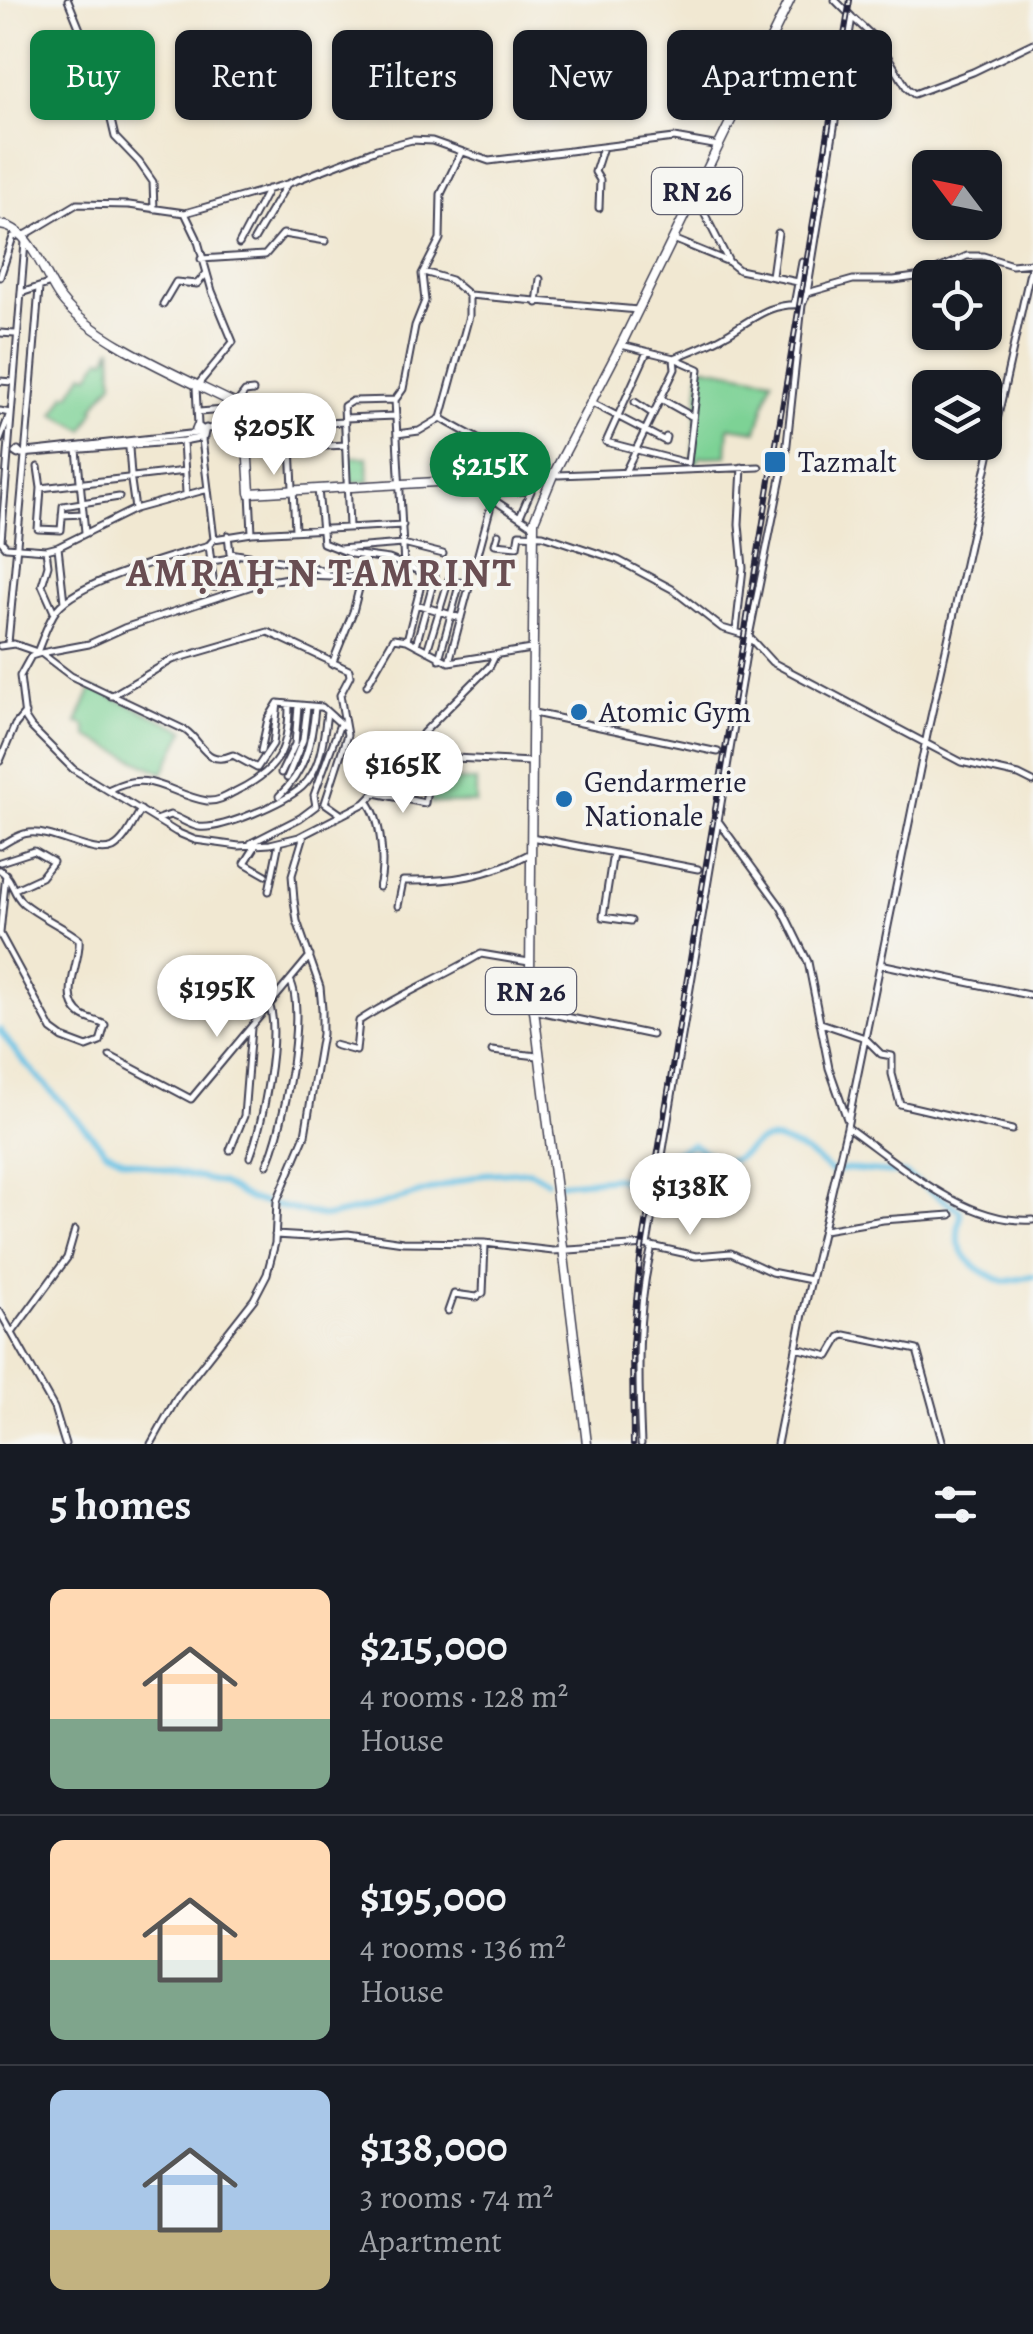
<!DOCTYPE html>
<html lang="en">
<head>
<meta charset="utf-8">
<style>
	:root { --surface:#171b24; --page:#242831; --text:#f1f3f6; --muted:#9ea1a6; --line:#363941; --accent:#0b8043 }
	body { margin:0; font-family:Alegreya,serif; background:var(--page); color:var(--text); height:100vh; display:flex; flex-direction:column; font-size:38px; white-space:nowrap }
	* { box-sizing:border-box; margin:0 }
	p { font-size:32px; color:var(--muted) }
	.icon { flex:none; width:55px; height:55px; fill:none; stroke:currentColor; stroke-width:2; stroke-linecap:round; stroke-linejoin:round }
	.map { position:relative; height:1444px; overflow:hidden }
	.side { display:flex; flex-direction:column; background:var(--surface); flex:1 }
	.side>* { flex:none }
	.top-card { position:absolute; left:30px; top:30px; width:975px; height:90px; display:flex; gap:20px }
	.needle { width:65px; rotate:302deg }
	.controls { position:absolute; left:912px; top:150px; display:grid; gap:20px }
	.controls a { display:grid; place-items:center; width:90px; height:90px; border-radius:15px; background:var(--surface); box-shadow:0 2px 8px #0004; font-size:50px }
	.price { position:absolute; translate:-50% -85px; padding:0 22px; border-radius:35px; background:#fff; color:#222; font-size:32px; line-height:65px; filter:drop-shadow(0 2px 5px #0008) }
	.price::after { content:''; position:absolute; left:50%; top:60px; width:30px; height:22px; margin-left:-15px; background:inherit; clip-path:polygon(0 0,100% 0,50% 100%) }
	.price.on { background:var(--accent); color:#fff }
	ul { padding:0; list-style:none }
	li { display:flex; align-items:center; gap:30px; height:250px; padding:0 50px }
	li+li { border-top:2px solid var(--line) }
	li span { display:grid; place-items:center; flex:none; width:280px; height:200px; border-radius:15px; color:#555 }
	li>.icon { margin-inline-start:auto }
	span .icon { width:120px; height:120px; fill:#fffc; stroke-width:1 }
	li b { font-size:42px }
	h2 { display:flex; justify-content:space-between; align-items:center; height:120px; padding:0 50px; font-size:42px }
	.pill { padding:0 35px; border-radius:15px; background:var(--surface); box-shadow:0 2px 8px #0004; font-size:35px; line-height:90px }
	.pill.on { background:var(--accent); color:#fff }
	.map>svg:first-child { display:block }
</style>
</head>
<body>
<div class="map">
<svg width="1033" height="1444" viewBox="0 0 1033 1444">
	<rect width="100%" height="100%" fill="#f6f6f2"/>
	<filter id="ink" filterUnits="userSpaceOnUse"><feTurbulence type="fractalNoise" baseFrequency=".01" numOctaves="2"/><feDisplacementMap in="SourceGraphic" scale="20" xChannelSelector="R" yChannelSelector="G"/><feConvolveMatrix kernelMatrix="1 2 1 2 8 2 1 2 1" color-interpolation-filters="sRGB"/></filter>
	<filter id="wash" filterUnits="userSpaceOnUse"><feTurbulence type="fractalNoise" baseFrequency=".0048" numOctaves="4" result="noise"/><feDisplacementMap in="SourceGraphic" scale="40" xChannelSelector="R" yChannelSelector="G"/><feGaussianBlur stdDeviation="2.25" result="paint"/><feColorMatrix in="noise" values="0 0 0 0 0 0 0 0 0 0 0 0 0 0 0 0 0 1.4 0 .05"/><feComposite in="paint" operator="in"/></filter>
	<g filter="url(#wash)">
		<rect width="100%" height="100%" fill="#f1e8d2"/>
		<path fill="#7dd295" stroke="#507a68" stroke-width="2.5" d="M112,347l1,35 -20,26 2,2 -11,20 -30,-16 12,-20 4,1 14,-22 6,2 11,-17 5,1z
			M701,366l71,13 -15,52 -28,-4 -2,29 -27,1 -3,6h-5z
			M349,457h19l1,25h-19z
			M92,688l93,42 -22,43 -75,-36 -3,-12 -8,-2z
			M431,781h45v22h-45z"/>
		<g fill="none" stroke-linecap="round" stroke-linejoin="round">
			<path stroke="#66c0e3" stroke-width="6" d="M0,1030l16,23 90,98 19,9 96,23 28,16 76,18 55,-12 103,-31 47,-3 17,10
				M561,1183l56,-5 11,6 20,-17 44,-23c9,5 18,13 28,16 17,5 27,-13 41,-19 20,-8 57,18 70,31l17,-3 57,5 55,37c2,10 -3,15 -2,25 1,25 27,38 46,46l29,-6"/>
		</g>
	</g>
	<g filter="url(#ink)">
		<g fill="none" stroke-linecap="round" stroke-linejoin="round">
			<g stroke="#414052" stroke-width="9">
				<path id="minor" d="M68,0l35,86 12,51 24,25 14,20 1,27
					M852,17l27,25 28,46 7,6 59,-22 60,-29
					M695,195l33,65
					M599,208l1,-28 -5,-8 8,-25
					M185,213l12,25 15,53 21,51 -37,45 2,38
					M673,239l56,23 10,8 59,12
					M254,240l33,-56
					M25,242l-24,299 5,6 40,3 12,-3 77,-38 73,-20
					M239,244l29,-55
					M201,259l64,-4 18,-21 43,7
					M424,272l27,8 18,15
					M772,276l6,-43
					M0,277l13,-40 14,-3 50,-30 52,1 56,8 102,-29 90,-35 35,-9 20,1 57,20 185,-23 45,8
					M21,293l30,-10
					M807,293l46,-13h41l29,-4 44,-20h16l29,9 20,-2
					M537,303l3,-24
					M163,304l13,-22 21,2 9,-10
					M794,305l8,-43
					M0,333l15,1
					M621,345l53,13 25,11 -11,94
					M647,352l-41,90 81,21
					M0,381l12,1
					M661,399l32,18
					M635,402l18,12
					M236,404l9,-12 8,-1
					M594,404l71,37 1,-4
					M0,411l10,2 -10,27
					M199,412l38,-3 3,-3
					M345,418l51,-2
					M441,418l28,-102v-21l169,15
					M290,425l5,105
					M199,432l-4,-2 2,-5 5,4 143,-7
					M397,434l22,-3 22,-13c21,14 79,40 88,59
					M183,441l3,52
					M129,448l2,27
					M18,450l3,3 -3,2 -3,-2z
					M77,450l8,82
					M249,450l97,-5
					M27,452l171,-19
					M20,454l163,-13 21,-4 2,-9
					M38,467l3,21 -3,41 23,1 2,-24 56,-9
					M625,472l50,-103 -1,-11c18,-7 37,-14 53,-24 26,-15 43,-32 75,-29l5,-12 45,-276 -17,-17
					M558,475l201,-8
					M133,477l52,-6
					M131,481l4,28
					M467,482l66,44
					M41,488l87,-10
					M318,489l5,54 28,11 38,5 35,14 -17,67
					M250,493l2,40
					M490,493l41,-2 -11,25
					M62,515l21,-1
					M349,527l-5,-121 8,-5 43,-1
					M498,534l-3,10 22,2 2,-12 24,1 75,25 54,29 50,39 27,8 37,-183 16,-148
					M228,535l2,18 81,13 15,7
					M214,539l38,-6 151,-8
					M209,545l5,42
					M58,547l6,55
					M339,549l64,-5 40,10
					M46,550l2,15 -6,20 12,27
					M212,561l24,-4
					M404,566l-9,-166 8,-11 12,-63 10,-25 -3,-27 18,-35 1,-45 20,-41
					M416,604l45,14
					M736,631l7,-63 -4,-44 3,-57
					M750,638l22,24 189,100 58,13 14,7
					M8,643c11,-119 22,-237 31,-355
					M416,645l19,-69
					M0,646l14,-2 23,8c6,-14 11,-31 20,-43 22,-28 117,-53 152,-64l5,-6 -13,-108
					M427,651l22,-72
					M41,653l48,-9 35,-16 140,-46 41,-7 53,2 6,-5v-14
					M439,659l21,-77
					M449,662l44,-164
					M332,664l21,-52 9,-35
					M367,685l27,-47 13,2 42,22 82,-13
					M111,696l61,-36 96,-28 81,38 1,6 -10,19 7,40 -22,68
					M278,703l44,4 21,19
					M534,713l184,39
					M261,751l7,-32 10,-16 -5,41 -16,24 -24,-13c-28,12 -30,-13 -48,-25l-114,-54 -30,-23 -10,3 -11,20 5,42 6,9 42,42 103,63 19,8 44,6 31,-2 29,-7 66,-34 43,-44 47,-1 76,4
					M408,759l15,-26 67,-67 5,-10
					M0,761l15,-36 10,-12
					M428,772l14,-1v-13
					M281,773l14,-29 3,-38
					M287,778l16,-38 4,-33
					M386,782l30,5 12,-4v-11h-19
					M110,789c40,-21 60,6 97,12 11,1 20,-5 29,-10 41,-20 53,-39 53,-86
					M375,793l50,10 3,-20
					M279,796c26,-24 33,-54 36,-88
					M367,801c15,18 18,64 12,86
					M325,803l17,12
					M156,820l14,-5c10,3 19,10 29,12 23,3 86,-25 103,-40 19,-17 22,-51 25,-75
					M719,822l62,85 27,55 21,106 18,51
					M531,837l167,32
					M251,843l49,-25 16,-12 -2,-11 26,-71
					M257,844l-12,19 21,12
					M0,846c9,-5 18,-12 29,-13 24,-3 65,24 84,15 13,-7 20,-26 28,-38
					M613,853l-10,64 28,4
					M0,862l34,-11 19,11 -12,15 -26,12
					M0,870c13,9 12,23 23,33 17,14 39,23 56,36 3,21 -22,60 4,77 6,4 16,5 22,9l-5,17 -13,5 -24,-9 -11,-8 -52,-96
					M269,891l10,-49
					M398,906l5,-25c48,1 86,-5 128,-28
					M0,933l6,-59
					M880,964l153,32
					M533,1010l119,25
					M821,1023l44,15 16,16 11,2v18l8,30 112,26
					M334,1045l22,6 3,-30c39,-26 82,-43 122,-67l48,8
					M492,1051l46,5
					M110,1056l81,43 119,-143
					M847,1127c52,37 119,98 186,93
					M230,1150l14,-34 7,-88
					M250,1157c12,-31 31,-123 19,-153
					M267,1165c16,-33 40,-153 23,-185
					M659,1175l31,4
					M824,1230l59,-10 68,-5
					M275,1235l34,2 39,-3 55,8 82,1 68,8 94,-6 49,11 35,-3 40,19 40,8
					M647,1245l102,-609
					M448,1311l6,-17 23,3 6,-4 2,-48
					M0,1312l54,96 11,36
					M12,1333l55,-75 8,-28
					M796,1348l33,8 11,-19 5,-2 72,15 26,94
					M151,1444l27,-48 76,-97 13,-25 8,-31 2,-42 28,-66 17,-101v-25l-2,-22 -23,-66 -3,-21 -2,-25 12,-40
					M641,1444c-3,-67 -5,-133 11,-198
					M777,1444l26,-130 44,-187 81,-397 104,-467"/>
			</g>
			<g stroke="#414052" stroke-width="11">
				<path id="major" d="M0,225c31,2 44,52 61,74 32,42 130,82 179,107l6,20 4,67 303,-18
					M587,1444l-57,-467 4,-456 19,-46 68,-130 169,-345"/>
			</g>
			<use href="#minor" stroke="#fff" stroke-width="5"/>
			<use href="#major" stroke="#fff" stroke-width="8"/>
			<g stroke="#22223b" stroke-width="6">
				<path id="rail" d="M633,1444l-1,-99 8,-85 210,-1260"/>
			</g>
			<use href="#rail" stroke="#f6f6f2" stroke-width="2.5" stroke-dasharray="8" stroke-linecap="butt"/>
		</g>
	</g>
	<g fill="#1f6fb2" stroke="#f6f6f2" stroke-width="4">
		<rect x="763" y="450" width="24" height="24" rx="5"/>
		<circle cx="579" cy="712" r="10"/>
		<circle cx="564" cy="799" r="10"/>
	</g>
	<g text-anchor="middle" stroke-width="8" stroke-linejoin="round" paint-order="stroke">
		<g fill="#f6f6f2" stroke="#626272" stroke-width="2.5">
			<rect x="652" y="168" width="90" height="46" rx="8"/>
			<rect x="486" y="968" width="90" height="46" rx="8"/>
		</g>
		<g font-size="28" font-weight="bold" fill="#22223b">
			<text x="697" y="201">RN 26</text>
			<text x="531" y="1001">RN 26</text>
		</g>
		<g font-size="30" fill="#22223b" stroke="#f6f6f2" text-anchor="start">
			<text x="798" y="472">Tazmalt</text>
			<text x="599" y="722">Atomic Gym</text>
			<text x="584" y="792">Gendarmerie<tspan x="584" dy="34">Nationale</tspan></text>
		</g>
		<g font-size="40" font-weight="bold" letter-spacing="2.5" fill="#694e53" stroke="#f6f6f2">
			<text x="322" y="586">AMṚAḤ N TAMRINT</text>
		</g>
	</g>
</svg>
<div class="controls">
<a><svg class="needle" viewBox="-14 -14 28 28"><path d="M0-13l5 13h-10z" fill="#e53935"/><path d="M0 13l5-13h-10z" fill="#9ea1a6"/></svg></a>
<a><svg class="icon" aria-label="locate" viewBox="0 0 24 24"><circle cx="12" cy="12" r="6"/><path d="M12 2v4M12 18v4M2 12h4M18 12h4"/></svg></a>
<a><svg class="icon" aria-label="layers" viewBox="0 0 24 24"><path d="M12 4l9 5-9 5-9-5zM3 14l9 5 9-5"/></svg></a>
</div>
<b class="price" style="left:274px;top:478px">$205K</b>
<b class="price on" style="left:490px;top:517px">$215K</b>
<b class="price" style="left:403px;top:816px">$165K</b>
<b class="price" style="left:217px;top:1040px">$195K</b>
<b class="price" style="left:690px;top:1238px">$138K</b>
<div class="top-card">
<a class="pill on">Buy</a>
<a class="pill">Rent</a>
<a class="pill">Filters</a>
<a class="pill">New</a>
<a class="pill">Apartment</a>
</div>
</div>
<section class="side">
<h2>5 homes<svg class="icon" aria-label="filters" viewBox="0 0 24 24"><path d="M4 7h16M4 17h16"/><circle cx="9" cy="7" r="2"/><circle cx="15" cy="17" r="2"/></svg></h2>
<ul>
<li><span style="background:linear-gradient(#ffd9b3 65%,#7fa58c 0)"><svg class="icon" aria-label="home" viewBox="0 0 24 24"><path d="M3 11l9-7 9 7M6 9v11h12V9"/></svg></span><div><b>$215,000</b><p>4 rooms · 128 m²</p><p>House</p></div></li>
<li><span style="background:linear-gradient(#ffd9b3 60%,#7fa58c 0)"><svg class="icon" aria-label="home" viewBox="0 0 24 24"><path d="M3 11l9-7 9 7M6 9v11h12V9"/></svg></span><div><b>$195,000</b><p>4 rooms · 136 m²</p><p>House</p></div></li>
<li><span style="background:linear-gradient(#a9c7e8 70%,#c2b280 0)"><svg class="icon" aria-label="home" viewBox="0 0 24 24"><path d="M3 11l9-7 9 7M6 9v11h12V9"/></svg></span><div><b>$138,000</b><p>3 rooms · 74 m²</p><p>Apartment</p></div></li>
</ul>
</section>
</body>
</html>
